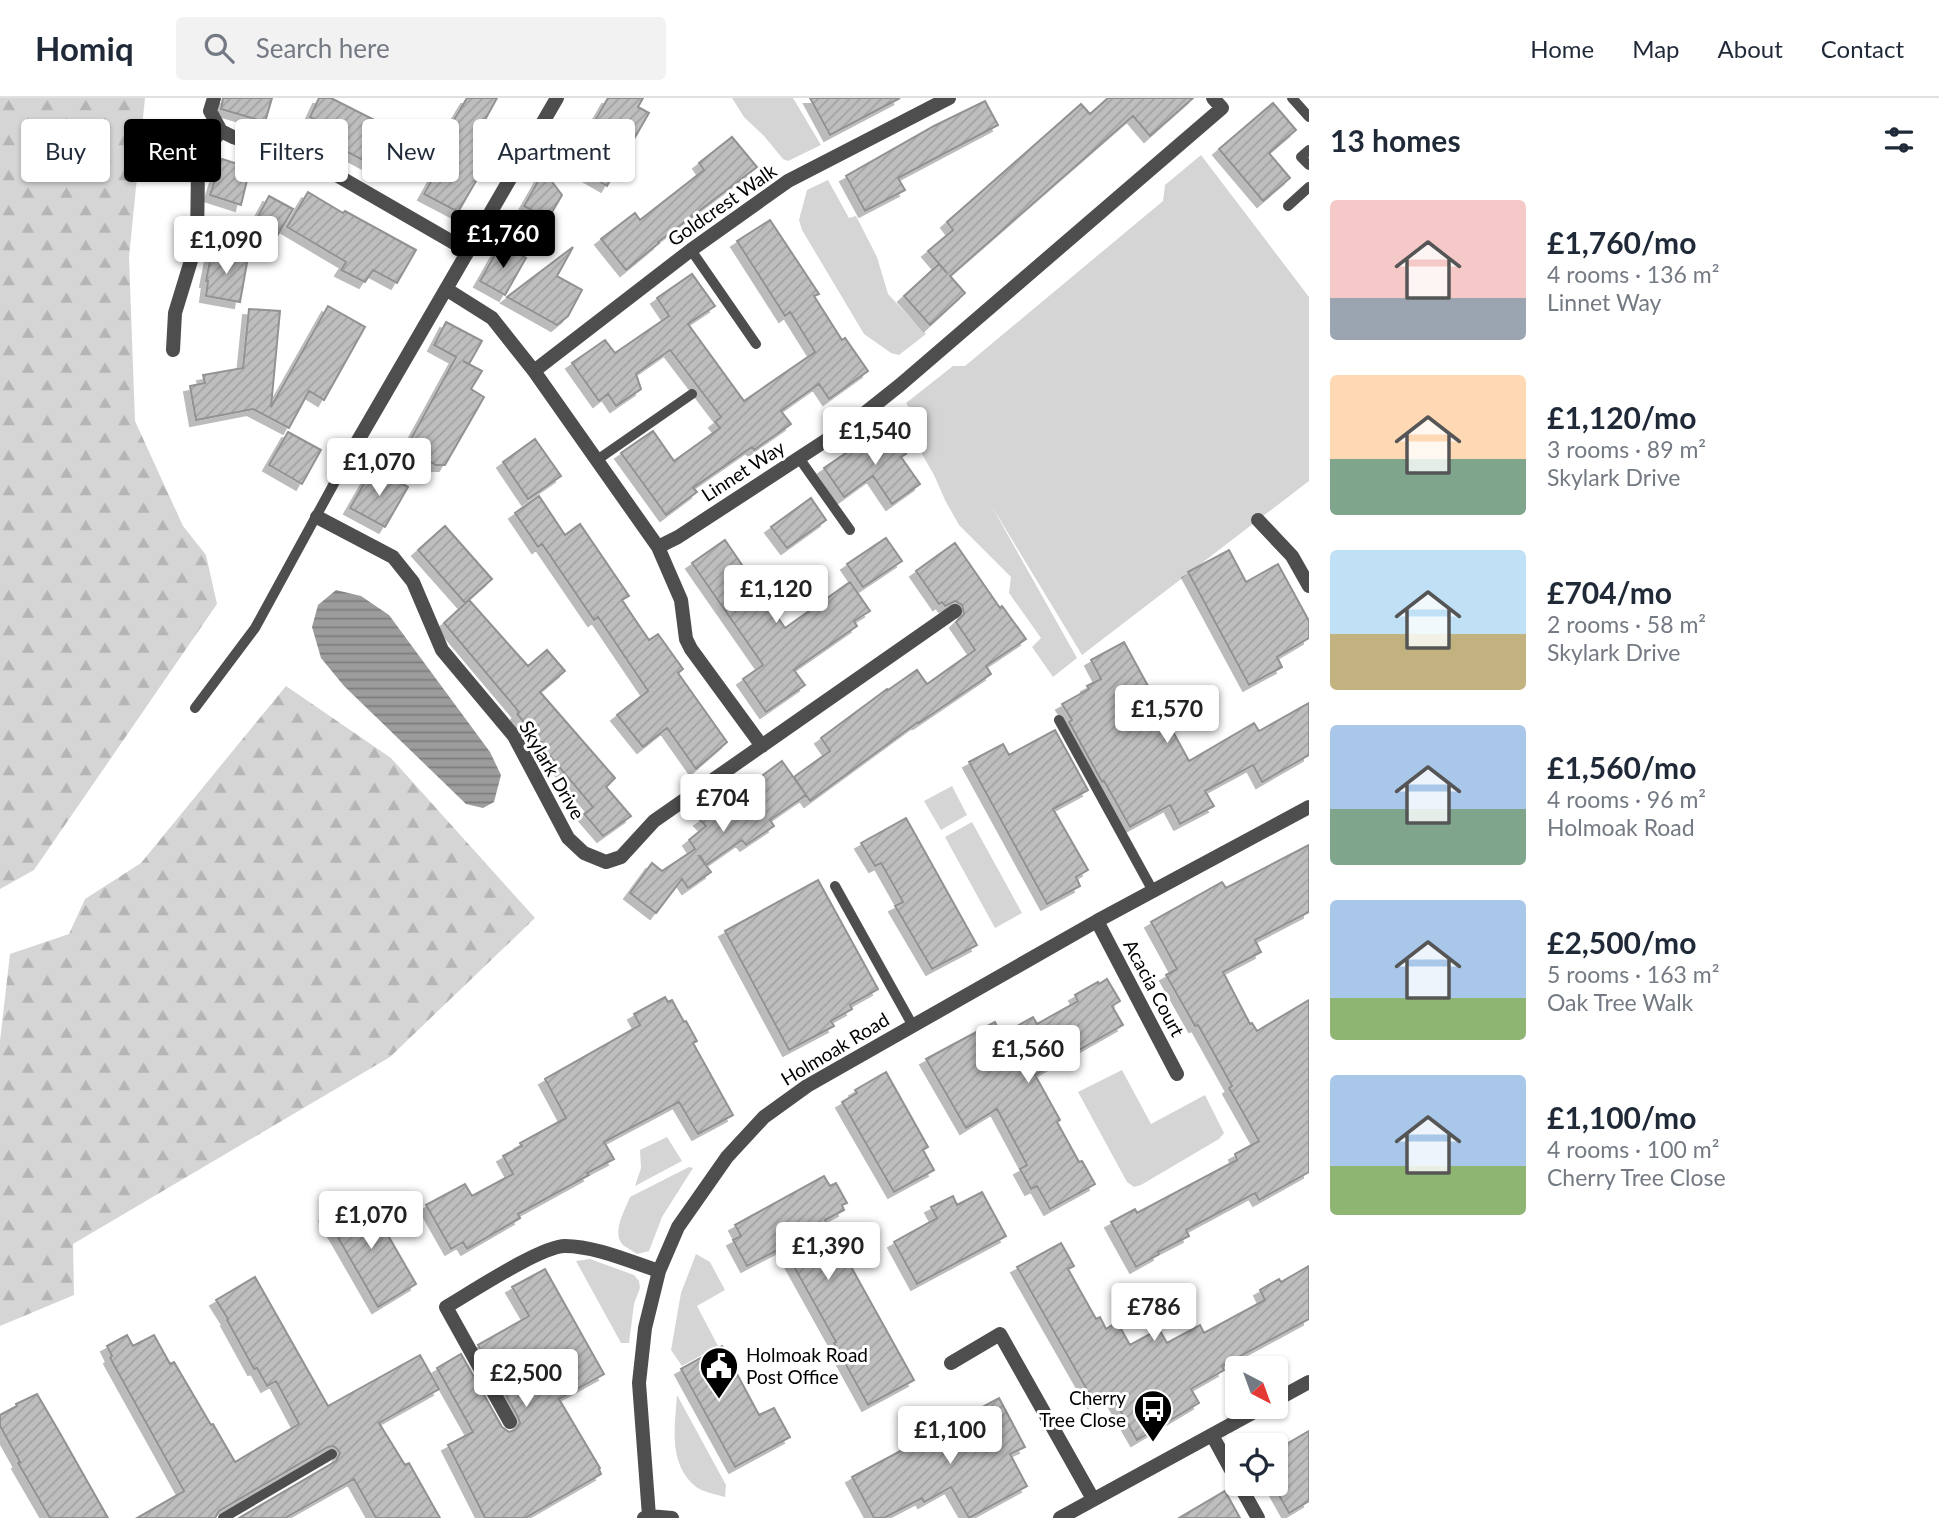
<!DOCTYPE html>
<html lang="en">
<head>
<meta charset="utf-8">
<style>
	:root { --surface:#fff; --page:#f2f2f3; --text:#1f2937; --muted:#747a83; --line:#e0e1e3; --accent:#000 }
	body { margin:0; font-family:Lato,sans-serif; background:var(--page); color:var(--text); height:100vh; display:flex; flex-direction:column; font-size:26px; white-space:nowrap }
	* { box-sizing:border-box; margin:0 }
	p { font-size:23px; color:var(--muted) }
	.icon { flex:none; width:38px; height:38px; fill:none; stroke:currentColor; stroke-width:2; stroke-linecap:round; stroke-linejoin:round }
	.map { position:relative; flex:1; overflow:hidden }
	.drawer { display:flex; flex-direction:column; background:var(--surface); width:630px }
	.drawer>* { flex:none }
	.hud { position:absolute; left:21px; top:21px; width:665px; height:63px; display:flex; gap:14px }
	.needle { width:46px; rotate:139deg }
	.controls { position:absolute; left:1225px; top:1258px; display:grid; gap:14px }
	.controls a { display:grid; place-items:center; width:63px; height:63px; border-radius:7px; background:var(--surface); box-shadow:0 2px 5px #0004; font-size:35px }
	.price { position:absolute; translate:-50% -60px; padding:0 16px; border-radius:7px; background:#fff; color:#222; font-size:23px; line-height:46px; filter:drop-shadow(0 2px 4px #0008) }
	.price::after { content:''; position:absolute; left:50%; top:42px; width:21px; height:16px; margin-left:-10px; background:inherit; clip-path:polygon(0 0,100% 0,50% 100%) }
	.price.current { background:var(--accent); color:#fff }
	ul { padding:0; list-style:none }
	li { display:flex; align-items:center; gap:21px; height:175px; padding:0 21px }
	li span { display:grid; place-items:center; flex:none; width:196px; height:140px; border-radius:7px; color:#555 }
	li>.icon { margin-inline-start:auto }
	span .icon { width:84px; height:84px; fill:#fffc; stroke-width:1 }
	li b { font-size:30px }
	h2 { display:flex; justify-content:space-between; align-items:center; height:84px; padding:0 21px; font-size:30px }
	.pill { padding:0 24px; border-radius:7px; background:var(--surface); box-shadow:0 2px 5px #0004; font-size:24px; line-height:63px }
	.pill.current { background:var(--accent); color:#fff }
	header { display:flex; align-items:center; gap:42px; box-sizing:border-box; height:98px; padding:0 35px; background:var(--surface); border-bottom:2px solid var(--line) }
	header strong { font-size:33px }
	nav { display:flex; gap:38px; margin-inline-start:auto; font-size:24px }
	.search { width:490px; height:63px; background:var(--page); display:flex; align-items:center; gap:18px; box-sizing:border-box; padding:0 24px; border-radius:7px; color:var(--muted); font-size:26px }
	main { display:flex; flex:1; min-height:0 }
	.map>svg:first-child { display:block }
</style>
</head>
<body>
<header>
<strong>Homiq</strong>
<div class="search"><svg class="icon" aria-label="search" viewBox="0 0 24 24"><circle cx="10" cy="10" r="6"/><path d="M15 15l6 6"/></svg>Search here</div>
<nav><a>Home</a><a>Map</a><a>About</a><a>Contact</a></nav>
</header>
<main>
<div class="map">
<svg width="1309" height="1420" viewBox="0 0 1309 1420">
	<defs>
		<pattern id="forest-firs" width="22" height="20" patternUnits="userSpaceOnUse" patternTransform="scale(1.75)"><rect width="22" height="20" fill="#d5d5d5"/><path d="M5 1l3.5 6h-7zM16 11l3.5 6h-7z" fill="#b5b5b5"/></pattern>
		<pattern id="water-rules" width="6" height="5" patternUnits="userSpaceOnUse" patternTransform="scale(1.75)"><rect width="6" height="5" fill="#9c9c9c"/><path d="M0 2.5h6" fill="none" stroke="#7d7d7d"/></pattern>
		<pattern id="building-hatch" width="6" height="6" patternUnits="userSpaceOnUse" patternTransform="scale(1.75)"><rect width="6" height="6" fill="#bebebe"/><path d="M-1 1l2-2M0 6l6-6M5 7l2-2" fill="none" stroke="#a2a2a2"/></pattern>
		<filter id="shadow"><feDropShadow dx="-6" dy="6" stdDeviation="0" flood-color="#0004"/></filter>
	</defs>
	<rect width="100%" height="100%" fill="#fff"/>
	<path fill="#d5d5d5" d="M732,0h61l28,47 -33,16 -5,-2 -19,-23 -20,-19z
		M1201,57l108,142v184l-227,174 -91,-150 86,153 -24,19 -21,-30 9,-9 -32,-45 2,-16 -52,-52 -14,-25 -11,-25 -19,-33 11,-8 -20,-31 47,-37h12l198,-165 2,-16z
		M828,82l21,38 7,-2 21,41 11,37 38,40 -27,21 -8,-2 -27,-19 -62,-104 -3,-10 8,-30z
		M952,688l15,29 -26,15 -17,-29z
		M972,724l50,91 -27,15 -50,-91z
		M1122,972l29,54 54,-29 19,38 -5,6 -78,46 -7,2 -7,-5 -49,-90z
		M667,1039l15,24 -47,25 6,-18 -1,-18z
		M689,1069l4,1 -31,49 -13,34 -12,3c-4,-3 -10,-6 -14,-9 -12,-12 2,-35 7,-48z
		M696,1156l14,8 15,28 -28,16 21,40 -36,20 -11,-16 10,-57z
		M590,1161l44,16 5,6 1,7 -6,16 -5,39h-8l-45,-82z
		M677,1297l49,90 -1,12c-10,-3 -24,-5 -31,-12 -26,-23 -19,-60 -17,-90z"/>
	<path fill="url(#forest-firs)" d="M0,0h145l-16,159 6,164 48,105 23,29 11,49 -183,266 -34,19z
		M286,588l105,72 144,160 -145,139 -317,187 1,51 -74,31v-285l10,-87 59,-20 16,-35 56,-36z"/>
	<path fill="url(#water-rules)" d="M336,492l25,6 28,19 101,137 11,23 -7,27 -11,6 -17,-4 -122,-118 -23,-28 -9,-31 6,-22z"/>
	<path fill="url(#building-hatch)" stroke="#929292" stroke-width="2" filter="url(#shadow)" d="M223,0h49l-7,24 -44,-13z
		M319,0h12l69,35 -14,26 -13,-6 -5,10 -52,-28 6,-12 -12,-6z
		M467,0h30l-16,29 4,2 -7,12 16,9 -36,62 -34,-18 13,-23 -10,-6z
		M608,0h35l-5,9 11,6 -42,73 -33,-19v-10z
		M810,0h90l-70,37z
		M1108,0h85l-43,38 -17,-20 -183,160 15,17 -35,32 -26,-29 35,-32 8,9 -19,-22 25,-21 -6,-8 134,-118 9,10z
		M985,3l13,24 -100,53 7,12 -40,21 -19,-35 88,-50z
		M1273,5l23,27 -27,23 21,25 -27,23 -44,-52z
		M732,39l25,30 -99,75 1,1 -33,27 -25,-31 34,-26 5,7 64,-50 -5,-7z
		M222,61l28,9 -9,37 -31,-10z
		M544,73l18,24 -14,24 -24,-13z
		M308,94l35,21 2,-2 71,39 -19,33 -24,-13 -8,12 -24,-12 5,-8 -59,-35z
		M269,98l24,13 -16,27 -23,-12z
		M770,122l49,74 -5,2 28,44 3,-2 23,33 -39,28 -10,-15 -38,27 10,13 -37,26 -2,-3 -59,41 4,4 -31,23 -45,-62 32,-22 21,30 46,-33 -5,-6 6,-5 -51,-67 -34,24 5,15 -25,17 -8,-12 -9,7 -27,-38 33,-23 10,13 54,-37 -12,-18 35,-24 23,32 -27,18 56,77 71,-49 -25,-40 -5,4 -48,-75z
		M501,146l25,14 -21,37 -25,-14z
		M573,149l-16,29 25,14 -14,26 -11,9 -50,-28z
		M212,152l36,7 -8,45 -34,-6 2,-15h-2z
		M328,208l37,21 -41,73 -15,-9 -20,37 -36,-19 -57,11 -6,-34 15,-3 -2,-8 40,-7 6,-59 31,2 -9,96z
		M446,224l36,19 -13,23 -6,-3 19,10 -11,18 13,8 -39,68h-9l-30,-17 50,-91 -22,-12z
		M887,327l19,29 -5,3 19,27 -28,20 -19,-28 -29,21 -20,-29z
		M288,334l33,18 -19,34 -33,-19z
		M535,341l26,37 -33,23 -25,-37z
		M373,370l35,19 -23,40 -35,-19z
		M539,398l26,39 15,-11 49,72 -7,4 14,21 13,19 9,-6 25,35 -5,4 49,69 -31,27 -29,-41 -24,19 -26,-32 31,-24 -50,-74 -4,3 -52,-76 -4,3 -23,-34z
		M811,400l15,22 -39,28 -16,-21z
		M445,428l47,53 -27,24 -47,-53z
		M886,440l16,23 -39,26 -16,-23z
		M725,442l60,88 65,-46 20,29 -16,10 3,5 -63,44 11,15 -39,27 -23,-33 20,-14 -71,-102z
		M955,445l45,65 2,-2 24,33 -40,27 5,8 -72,49 -1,-1 -108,79 -16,-24 36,-26 -9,-13 66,-49 1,1 29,-20 10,14 48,-34 -19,-28 8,-8 -2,-9 -7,-4 -10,5 -3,-4 -3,2 -23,-33z
		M1229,452l17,32 32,-18 31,57v17l-32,19 5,10 -33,18 -61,-113z
		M469,502l59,66 19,-16 18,21 -25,21 75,86 -9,9 25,29 -28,20 -19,-22 9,-7 -49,-58 2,-1 -29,-34 2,-2 -75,-89z
		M1124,544l65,119 65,-38 5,8 50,-28v52l-47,27 -9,-17 -48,26 9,15 -34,18 -10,-19 -40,22 -26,-46 -2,1 -33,-60 3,-2 -10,-16 27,-15 -2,-3 14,-7 -10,-19z
		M1055,632l33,60 -35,19 35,61 -12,7 4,9 -33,18 -78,-142 34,-18 6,11z
		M782,663l24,34 -36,25 4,6 -28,19 -4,-5 -36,25 -6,-9h-1l12,16 -23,16 -6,-9 -26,34 -26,-20 22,-30 10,8 33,-22 -6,-9 17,-14 -6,-6 47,-32v-1z
		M906,720l71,127 -45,24 -37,-63 8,-4 -22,-39 -6,3 -14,-23z
		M1309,747v67l-54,28 6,12 -38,20 27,52 2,-1 5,8 52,-31v172l-50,28 -4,-7 -69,37 3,6 -31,16 1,2 -23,13 -25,-45 24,-13 2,4 100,-53 -2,-6 24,-13 -30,-53 3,-2 -34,-61 -3,1 -29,-51 11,-6 -26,-47 71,-40 4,6z
		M818,782l60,109 -28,16 2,4 -21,12 3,5 -45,24 -64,-119z
		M1107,881l13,22 -8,5 11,19 -88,50 25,45 -3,2 22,40 3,-1 13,23 -45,25 -13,-23 -6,3 -11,-20 7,-4 -30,-56 -31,19 -40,-69 69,-37 6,13 32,-18 4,7 41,-23 -3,-6 23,-13 1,2z
		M665,899l3,5 4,-2 12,22 2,-1 11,20 -4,2 40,72 -35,19 -19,-32 -75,40 10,17 -27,14 2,2 -71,39 2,4 -53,31 -4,-7 -12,7 -25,-44 39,-21 7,12 41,-22 -10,-18 19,-10 -2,-3 46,-25 -21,-39 95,-54 -6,-11z
		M886,974l42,75 -5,3 11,20 -40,22 -52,-90 15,-9 -2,-3z
		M824,1078l6,10 6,-3 11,20 -5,2 2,5 -19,10 89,160 -46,25 -34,-62 2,-1 -53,-95 -36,19 -14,-26 8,-4 -6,-11z
		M982,1094l24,44 -89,48 -23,-42 43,-24 -6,-11 22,-11 4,9z
		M359,1097l19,33 4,-3 34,59 -38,23 -53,-92z
		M1061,1145l13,23 -6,3 28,50 4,-2 6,12 11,-7 13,23 29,-16 8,14 33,-18 4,8 61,-33 -5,-10 19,-11 2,3 28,-16v53l-87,47 2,4 -33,19 8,14 -62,37 -27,-47 -16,9 -77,-135z
		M545,1171l59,105 -45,25 41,69 -1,1 2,5 -76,44h-40l-37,-73 25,-13 -36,-64 24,-14 41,73 7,5 6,-2 5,-7 -2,-6 -40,-72 51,-29 -17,-29z
		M255,1179l73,129 92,-51 19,34 -60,34 26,42 4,-2 31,55h-64l-22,-39 -69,39h-46l97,-57 4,-8 -4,-5 -3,-2 -5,1 -109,64 -4,7h-78l47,-27 -74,-133 2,-2 -5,-10 20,-11 6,11 21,-11 16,29 4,-2 37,63 2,-1 22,38 64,-38 -23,-43 -9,5 -10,-18 -3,1 -27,-49 1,-1 -12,-19z
		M722,1248l37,69 15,-7 16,29 -55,30 -54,-98z
		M37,1296l24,41 47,83h-58l-32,-55 2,-1 -20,-36v-11l17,-9 -1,-2z
		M999,1300l26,49 -15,7 17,32 -58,32 -18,-31 -27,15 -2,-4 -38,20h-10l-22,-41z
		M1309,1333v70l-20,12 -13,-23v-40z
		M1225,1393l15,27h-61z"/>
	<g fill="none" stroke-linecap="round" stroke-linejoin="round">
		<path stroke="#4e4e4e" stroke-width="10" d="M1292,0l17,19
			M1309,52l-8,7 8,8
			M1288,108l21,-19
			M691,152l65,94
			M799,360l51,72
			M597,362l95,-66
			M195,610l60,-80 94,-172
			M1059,622l94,171
			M835,788l78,140
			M223,1420l109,-64"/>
		<path stroke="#4e4e4e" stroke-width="14" d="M214,0l-4,13 11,20 12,6 86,28 149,86
			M446,191l46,29 42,53 124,176 23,53 5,39 5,10 71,97
			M173,252l2,-37 22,-72 1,-73 8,-18 15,-19
			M534,273l157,-121 97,-69 161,-83
			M349,358l208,-358
			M317,419l76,40 20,25 29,68 72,86 54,102 16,15 22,9 15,-5 33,-36 301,-210
			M1258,422l34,36 17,30
			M658,449l20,-10 173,-113 49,-39 322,-277 -9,-10
			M1097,823l80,153
			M951,1265l49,-29 93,165
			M1276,1302l33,-18
			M510,1324l-64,-115c24,-14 95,-61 119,-61 30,0 66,16 94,25
			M1212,1337l25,46
			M1239,1386l19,34
			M649,1418l-10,-133 6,-55 14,-57 19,-44 49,-70 37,-40 43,-31 290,-165 212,-114
			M644,1420l5,-2 23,2
			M1060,1420l203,-111"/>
	</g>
	<defs>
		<g id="civic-pin" transform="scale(2.0125)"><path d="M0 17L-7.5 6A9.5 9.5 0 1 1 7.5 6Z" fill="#000" stroke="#fff"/><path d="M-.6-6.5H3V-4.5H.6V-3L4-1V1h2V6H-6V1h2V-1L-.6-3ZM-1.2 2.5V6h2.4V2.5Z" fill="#fff"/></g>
		<g id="bus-pin" transform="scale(2.0125)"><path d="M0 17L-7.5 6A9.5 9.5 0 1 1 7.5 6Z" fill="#000" stroke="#fff"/><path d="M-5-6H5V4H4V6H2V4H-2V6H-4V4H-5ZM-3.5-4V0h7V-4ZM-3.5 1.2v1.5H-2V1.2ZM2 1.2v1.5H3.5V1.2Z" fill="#fff"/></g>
	</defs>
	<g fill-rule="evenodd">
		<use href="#civic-pin" x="719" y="1268"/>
		<use href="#bus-pin" x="1153" y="1311"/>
	</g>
	<g text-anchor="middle" stroke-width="6" stroke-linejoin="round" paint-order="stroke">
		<g font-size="19" fill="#000" stroke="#fff">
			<text transform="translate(722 107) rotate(-35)" y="7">Goldcrest Walk</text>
			<text transform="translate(743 373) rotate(-33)" y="7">Linnet Way</text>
			<text transform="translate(552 672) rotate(60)" y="7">Skylark Drive</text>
			<text transform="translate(1154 890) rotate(62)" y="7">Acacia Court</text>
			<text transform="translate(835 951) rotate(-31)" y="7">Holmoak Road</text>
		</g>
		<g font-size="19" fill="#000" stroke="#fff" text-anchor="start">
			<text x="746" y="1264">Holmoak Road<tspan x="746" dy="22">Post Office</tspan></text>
			<text x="1126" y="1307" text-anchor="end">Cherry<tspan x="1126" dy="22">Tree Close</tspan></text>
		</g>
	</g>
</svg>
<div class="controls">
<a><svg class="needle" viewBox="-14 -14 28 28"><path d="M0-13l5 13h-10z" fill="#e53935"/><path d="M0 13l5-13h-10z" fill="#747a83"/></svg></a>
<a><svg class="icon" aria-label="locate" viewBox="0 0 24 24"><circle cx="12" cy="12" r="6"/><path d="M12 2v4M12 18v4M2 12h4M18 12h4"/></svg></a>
</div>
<b class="price current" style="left:503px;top:172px">£1,760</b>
<b class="price" style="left:226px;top:178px">£1,090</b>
<b class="price" style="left:875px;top:369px">£1,540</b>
<b class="price" style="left:379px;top:400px">£1,070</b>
<b class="price" style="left:776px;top:527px">£1,120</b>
<b class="price" style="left:1167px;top:647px">£1,570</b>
<b class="price" style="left:723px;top:736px">£704</b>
<b class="price" style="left:1028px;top:987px">£1,560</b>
<b class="price" style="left:371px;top:1153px">£1,070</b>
<b class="price" style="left:828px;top:1184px">£1,390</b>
<b class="price" style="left:1154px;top:1245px">£786</b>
<b class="price" style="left:526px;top:1311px">£2,500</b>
<b class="price" style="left:950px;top:1368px">£1,100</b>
<div class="hud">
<a class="pill">Buy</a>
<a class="pill current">Rent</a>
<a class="pill">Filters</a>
<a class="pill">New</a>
<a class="pill">Apartment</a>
</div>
</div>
<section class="drawer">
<h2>13 homes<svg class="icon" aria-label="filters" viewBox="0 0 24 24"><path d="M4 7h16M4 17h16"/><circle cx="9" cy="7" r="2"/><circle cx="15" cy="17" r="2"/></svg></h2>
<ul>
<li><span style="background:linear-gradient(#f6c9c9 70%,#9aa5b1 0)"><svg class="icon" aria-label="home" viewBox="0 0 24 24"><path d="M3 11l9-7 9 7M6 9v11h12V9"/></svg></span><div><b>£1,760/mo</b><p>4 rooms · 136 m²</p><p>Linnet Way</p></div></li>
<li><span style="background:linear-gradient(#ffd9b3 60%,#7fa58c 0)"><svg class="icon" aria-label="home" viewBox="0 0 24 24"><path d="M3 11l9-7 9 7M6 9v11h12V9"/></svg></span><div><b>£1,120/mo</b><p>3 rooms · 89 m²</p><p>Skylark Drive</p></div></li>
<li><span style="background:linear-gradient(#bfe0f5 60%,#c2b280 0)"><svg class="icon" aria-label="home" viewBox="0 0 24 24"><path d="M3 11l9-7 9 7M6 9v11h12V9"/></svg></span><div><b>£704/mo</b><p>2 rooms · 58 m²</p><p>Skylark Drive</p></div></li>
<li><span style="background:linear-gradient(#a9c7e8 60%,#7fa58c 0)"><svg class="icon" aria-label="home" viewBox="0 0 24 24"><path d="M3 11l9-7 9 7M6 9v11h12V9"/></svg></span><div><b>£1,560/mo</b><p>4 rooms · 96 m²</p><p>Holmoak Road</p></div></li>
<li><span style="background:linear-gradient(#a9c7e8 70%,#8fb573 0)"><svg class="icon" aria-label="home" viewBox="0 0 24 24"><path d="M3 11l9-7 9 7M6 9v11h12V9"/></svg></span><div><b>£2,500/mo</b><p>5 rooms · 163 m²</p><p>Oak Tree Walk</p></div></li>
<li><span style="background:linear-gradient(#a9c7e8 65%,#8fb573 0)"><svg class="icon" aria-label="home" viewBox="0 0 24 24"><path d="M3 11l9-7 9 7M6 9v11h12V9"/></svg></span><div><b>£1,100/mo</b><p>4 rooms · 100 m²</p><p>Cherry Tree Close</p></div></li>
</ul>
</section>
</main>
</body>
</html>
